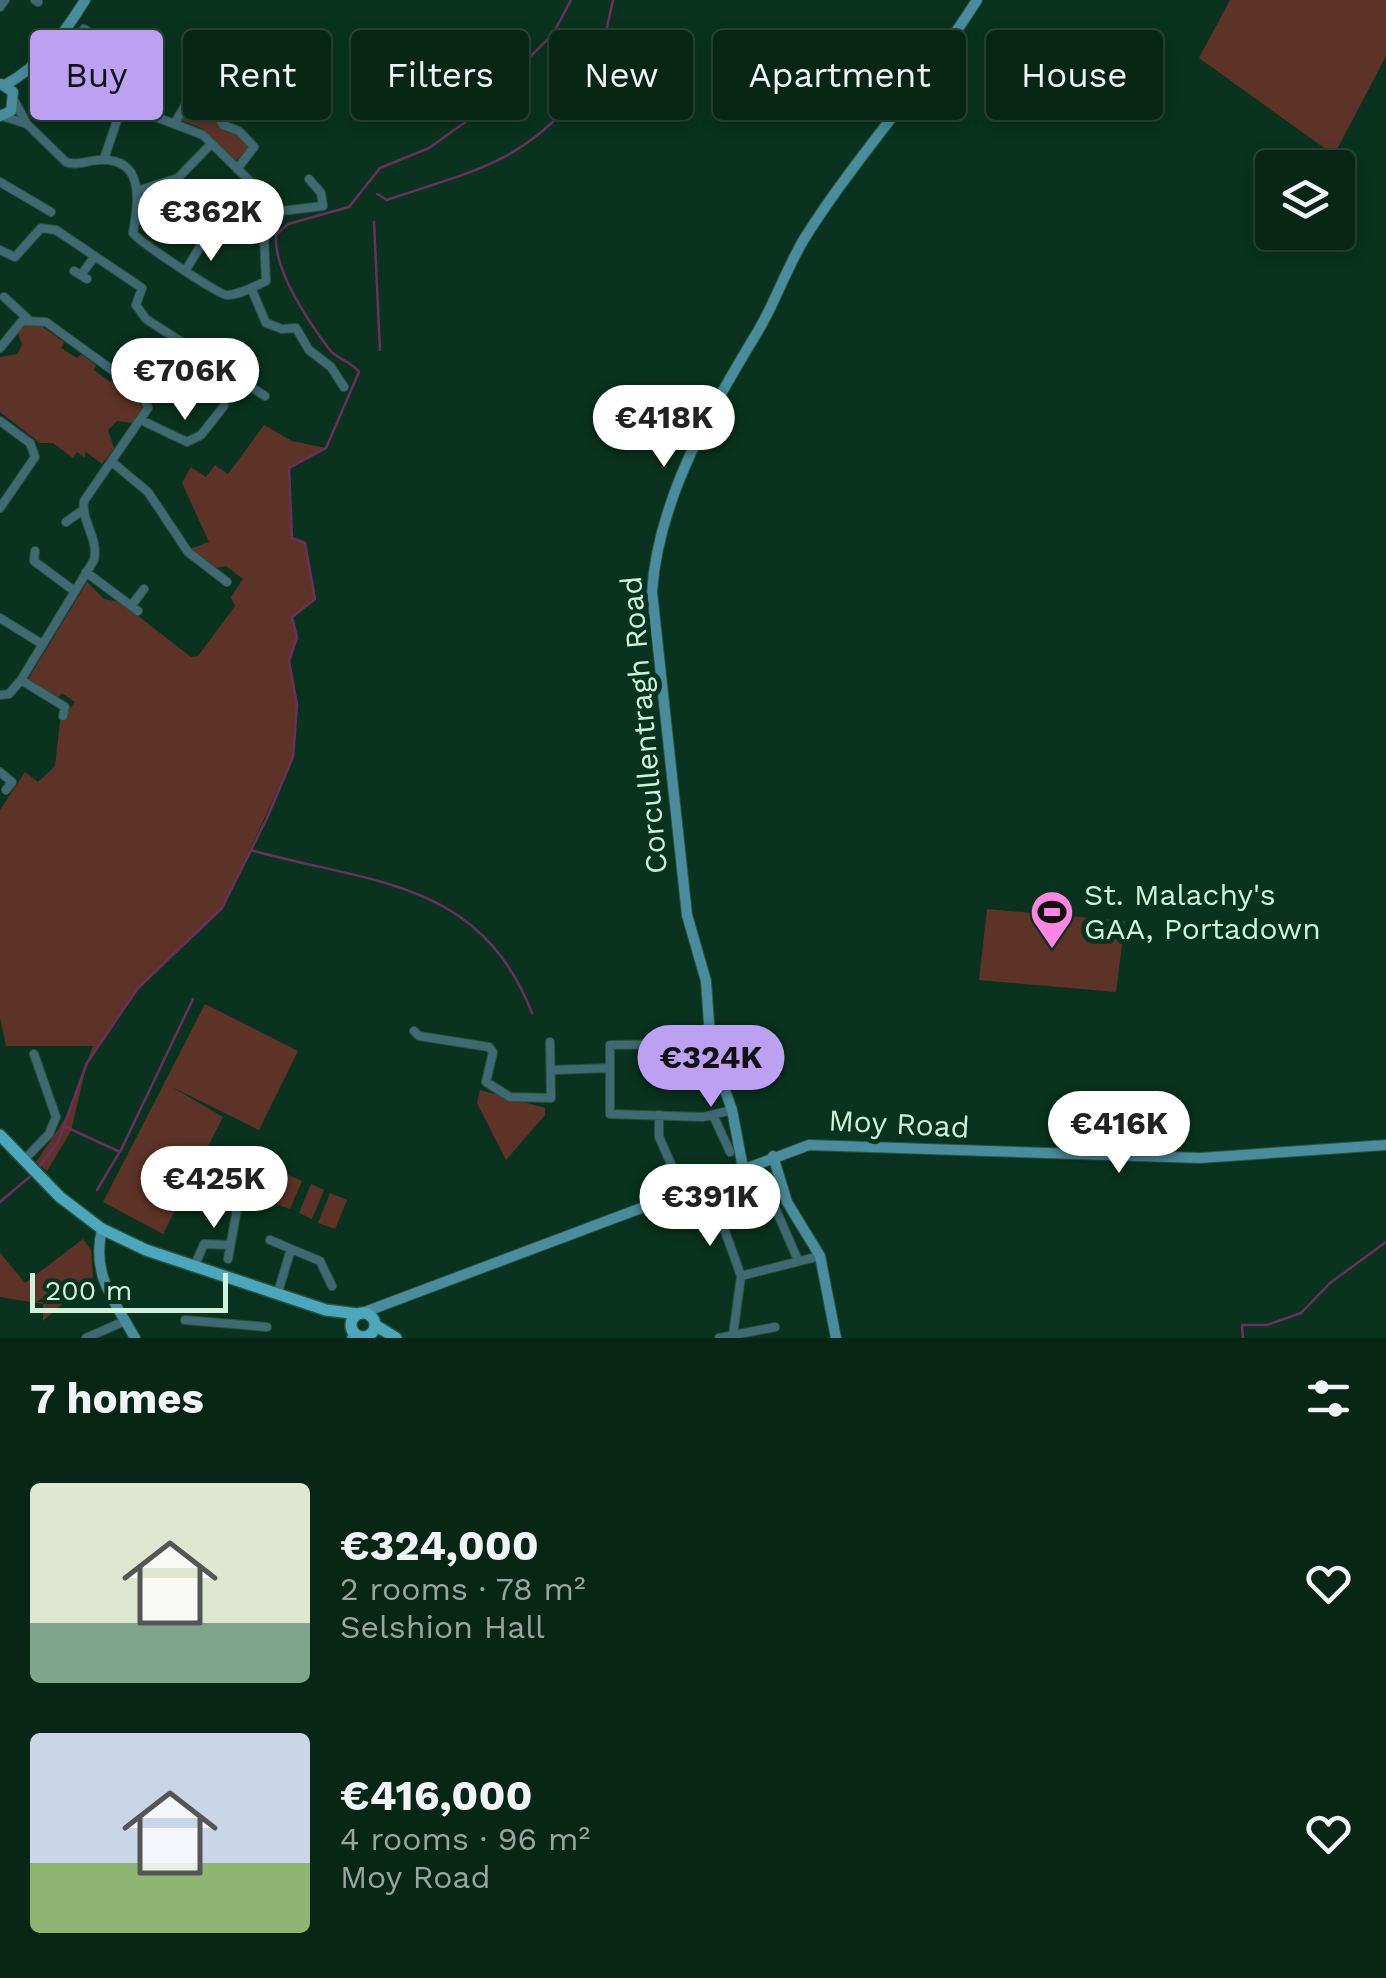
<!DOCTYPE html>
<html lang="en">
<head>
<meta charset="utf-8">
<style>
	:root { --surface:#072616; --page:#153223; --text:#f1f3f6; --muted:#98a5a1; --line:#284335; --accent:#bca0f2 }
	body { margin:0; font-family:"Work Sans",sans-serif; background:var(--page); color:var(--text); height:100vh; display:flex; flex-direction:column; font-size:38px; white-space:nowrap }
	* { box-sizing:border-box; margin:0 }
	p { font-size:32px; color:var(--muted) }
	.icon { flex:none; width:55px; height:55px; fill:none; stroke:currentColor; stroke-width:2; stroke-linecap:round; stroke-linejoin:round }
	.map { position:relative; height:1338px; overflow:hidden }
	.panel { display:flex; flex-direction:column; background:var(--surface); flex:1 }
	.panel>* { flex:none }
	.banner { position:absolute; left:30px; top:30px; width:1328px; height:90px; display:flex; gap:20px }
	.fabs { position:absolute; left:1255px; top:150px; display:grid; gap:20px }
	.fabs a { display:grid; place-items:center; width:100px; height:100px; border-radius:10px; background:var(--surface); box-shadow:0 5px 15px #0003,0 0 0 2px var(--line); font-size:50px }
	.scale { position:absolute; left:30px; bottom:25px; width:198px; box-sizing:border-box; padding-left:10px; border:5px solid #cef2da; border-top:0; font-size:28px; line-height:35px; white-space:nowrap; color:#cef2da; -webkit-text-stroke:8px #09331e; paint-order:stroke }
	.price { position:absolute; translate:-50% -85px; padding:0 22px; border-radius:35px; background:#fff; color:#222; font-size:32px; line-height:65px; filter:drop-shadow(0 2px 5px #0008) }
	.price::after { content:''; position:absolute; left:50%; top:60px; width:30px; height:22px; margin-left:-15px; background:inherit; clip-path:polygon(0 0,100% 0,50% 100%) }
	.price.selected { background:var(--accent); color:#111 }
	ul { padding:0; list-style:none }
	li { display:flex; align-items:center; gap:30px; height:250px; padding:0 30px }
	li span { display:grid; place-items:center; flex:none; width:280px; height:200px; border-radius:10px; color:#555 }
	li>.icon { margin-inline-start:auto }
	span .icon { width:120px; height:120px; fill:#fffc; stroke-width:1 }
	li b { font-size:42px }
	h2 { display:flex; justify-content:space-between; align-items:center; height:120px; padding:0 30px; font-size:42px }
	.pill { padding:0 35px; border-radius:10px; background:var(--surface); box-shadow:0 5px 15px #0003,0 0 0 2px var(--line); font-size:35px; line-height:90px }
	.pill.selected { background:var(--accent); color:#111 }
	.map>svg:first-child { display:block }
</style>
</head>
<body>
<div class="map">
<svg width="1386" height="1338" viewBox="0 0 1386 1338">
	<rect width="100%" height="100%" fill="#09331e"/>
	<path fill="#5e3327" d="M1230,0h156v56l-52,99 -135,-97z
		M188,100c24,2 46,29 61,47l-13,14 -35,-33 -20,-8z
		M29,323l11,2 24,17 -3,6 16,10 4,-4 15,11 -2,5 16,12 4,-4 19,14 9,16 -9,15 -16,-2 -9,9 6,18 -12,16 -17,-13v7l-8,-6 -4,6 -20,-15h-13l-40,-31v-55l17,-3 5,-9 -5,-14z
		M264,425l28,16 34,7 -36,21 2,68 13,6 10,56 -23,18 5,20 -8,24 8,44 -4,52 -43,92 -28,59 -84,80 -51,75 -16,68 -24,40 -11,-9 29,-43 28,-73h-87l-6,-28v-208l25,-38 13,10 17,-16 5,-45 15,-19 -13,-9 -6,7 -29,-19 60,-99 17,17 16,3 71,55 7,-1 37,-50 -4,-9 12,-18 -17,-13 -11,2 -25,-19 19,-7 -27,-59 9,-16 15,10 9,-12 13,9z
		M987,909l138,12 -9,71 -137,-12z
		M205,1004l93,47 -39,79 -87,-43 51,30 -60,117 -60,-32z
		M480,1090l65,18v7l-39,45 -29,-57z
		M288,1175l14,6 -12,28 -14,-5z
		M311,1184l13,6 -12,29 -13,-6z
		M330,1193l17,7 -12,29 -17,-6z
		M83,1239l8,11 2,27 -50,44v-17l-43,-7v-44l25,30z"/>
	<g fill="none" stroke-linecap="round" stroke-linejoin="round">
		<path stroke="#6b2e5e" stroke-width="2.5" d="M549,41l21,-1 24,28 8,-18 11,-50
			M377,194l10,6c74,-26 128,-33 183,-96
			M374,222l6,128
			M251,850c119,34 228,28 281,163
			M66,1127l54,25 73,-153
			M38,1168l20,-26 29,-79 51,-75 84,-80 45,-90 26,-61 4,-52 -8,-44 8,-24 -5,-20 23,-18 -10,-56 -13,-5 -3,-70 37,-20 33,-76c-7,-11 -22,-12 -30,-23 -20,-27 -56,-79 -53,-114l12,-11 61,-17 31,-39 49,-20 35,-25 89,-89 18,-34
			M97,1190l22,-37
			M0,1202l33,-28
			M1243,1338l-1,-13h25l34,-12 29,-30 56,-41"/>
		<g stroke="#29523c" stroke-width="10">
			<path id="street" d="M35,0l3,2
				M0,7l5,-7
				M70,86l-19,-13 33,-44 53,32 -33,98
				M67,94l7,-17
				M15,102l12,22 39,38c10,4 20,-1 32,-2 47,-3 41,41 35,73 5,8 86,62 94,62 13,0 28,-9 39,-14l-4,-88 -59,-58 -83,-32
				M2,116l25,8
				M176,121l15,-26 22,13 10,17 16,6 15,16 -17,22
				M178,178l31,54 -22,36
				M0,182l51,30
				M140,190l38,-12 33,-34
				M265,213l58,-7 -2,-13 -12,-14
				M0,250l15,7 26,-29 15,2 86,58 -6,17 10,14 119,77
				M74,271l13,8
				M81,275l14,-19
				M251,288l15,35 16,6 14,-1 13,22 22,17 13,20
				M4,297l24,22
				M0,348l22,-27 24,1 95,69 7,17 -64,93c-3,21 15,37 10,59l-73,120 -12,14 -9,1
				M0,421l30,22 5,14 -35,51
				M143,421l44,21 14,-7 23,-29
				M112,462l36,30 40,60 39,30
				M66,522l17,-12
				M35,551l-1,10 39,29
				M86,572l52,39
				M131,606l13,-17
				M0,618l42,26
				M21,680l44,27 -2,9
				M0,772l12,10 -6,8
				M414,1031l5,5 70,11 4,5 -7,30 24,15 41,1 -1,-56
				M686,1044l-76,1v69l93,3 29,-7
				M552,1070l57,-2
				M659,1115v22l18,40
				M713,1115l17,37
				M24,1160l25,-26 7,-17 -22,-63
				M757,1195l12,-1 29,66
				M716,1206l25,70
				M270,1240l50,21 12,25
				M228,1259l9,-50
				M195,1265l9,-21 26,1
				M278,1292l13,-43
				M185,1320l82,7
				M733,1335l8,-59 79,-20
				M86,1338l39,-17
				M719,1338l56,-11"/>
		</g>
		<g stroke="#29523c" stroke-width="12">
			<path id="secondary" d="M5,85c35,-19 59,-51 80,-85
				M0,116l11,-5 2,-19 -12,-8
				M773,1156l14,46 33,54 16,82
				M743,1168l-11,-58 -21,-59 -5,-70 -19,-66 -35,-323c6,-93 59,-183 106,-261 18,-30 29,-65 48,-95 52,-82 119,-154 171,-236
				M102,1229c-11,46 12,71 33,109
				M362,1313l447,-168 391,13 186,-13
				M352,1338l2,-5
				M365,1338l1,-1"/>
		</g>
		<g stroke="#29523c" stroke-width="14">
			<path id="primary" d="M0,1135l60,62 42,32 44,21 180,60 32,4
				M351 1325a12 12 0 1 1 24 0a12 12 0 1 1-24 0Z
				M375,1325l21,13"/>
		</g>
		<use href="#street" stroke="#406974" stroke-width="8"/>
		<use href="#secondary" stroke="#488c9d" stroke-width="10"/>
		<use href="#primary" stroke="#4ca7bd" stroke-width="11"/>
	</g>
	<defs>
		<g id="stadium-pin" transform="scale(2.25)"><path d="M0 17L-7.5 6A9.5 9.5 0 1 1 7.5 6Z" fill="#fd86e2" stroke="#09331e"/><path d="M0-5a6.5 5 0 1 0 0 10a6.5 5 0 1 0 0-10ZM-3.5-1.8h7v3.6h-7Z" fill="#111"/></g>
	</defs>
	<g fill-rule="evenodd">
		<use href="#stadium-pin" x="1052" y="912"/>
	</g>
	<g text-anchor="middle" stroke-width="10" stroke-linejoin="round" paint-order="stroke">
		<g font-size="30" fill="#cef2da" stroke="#09331e">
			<text transform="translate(644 725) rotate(-95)" y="10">Corcullentragh Road</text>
			<text transform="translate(899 1124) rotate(3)" y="10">Moy Road</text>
		</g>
		<g font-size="30" fill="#cef2da" stroke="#09331e" text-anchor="start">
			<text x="1084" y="905">St. Malachy's<tspan x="1084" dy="34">GAA, Portadown</tspan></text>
		</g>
	</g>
</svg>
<div class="fabs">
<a><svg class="icon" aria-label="layers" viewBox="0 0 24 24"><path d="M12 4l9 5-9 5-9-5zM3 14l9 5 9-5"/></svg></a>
</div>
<div class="scale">200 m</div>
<b class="price" style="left:211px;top:264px">€362K</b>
<b class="price" style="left:185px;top:423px">€706K</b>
<b class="price" style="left:664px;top:470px">€418K</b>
<b class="price selected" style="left:711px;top:1110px">€324K</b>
<b class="price" style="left:1119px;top:1176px">€416K</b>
<b class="price" style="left:214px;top:1231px">€425K</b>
<b class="price" style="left:710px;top:1249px">€391K</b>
<div class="banner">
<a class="pill selected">Buy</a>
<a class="pill">Rent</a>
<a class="pill">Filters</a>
<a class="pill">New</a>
<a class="pill">Apartment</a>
<a class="pill">House</a>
</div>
</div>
<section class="panel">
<h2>7 homes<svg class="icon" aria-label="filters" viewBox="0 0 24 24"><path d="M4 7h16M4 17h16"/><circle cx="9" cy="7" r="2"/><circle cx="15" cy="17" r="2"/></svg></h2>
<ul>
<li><span style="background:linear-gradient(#dfe7d0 70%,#7fa58c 0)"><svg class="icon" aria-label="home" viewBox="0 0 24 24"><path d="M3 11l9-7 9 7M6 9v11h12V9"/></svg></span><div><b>€324,000</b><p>2 rooms · 78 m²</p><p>Selshion Hall</p></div><svg class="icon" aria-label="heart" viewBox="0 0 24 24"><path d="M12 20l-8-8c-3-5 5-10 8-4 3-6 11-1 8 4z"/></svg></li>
<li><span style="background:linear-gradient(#c9d6e8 65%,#8fb573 0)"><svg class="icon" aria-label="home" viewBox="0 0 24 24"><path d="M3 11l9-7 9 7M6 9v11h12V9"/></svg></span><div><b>€416,000</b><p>4 rooms · 96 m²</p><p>Moy Road</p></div><svg class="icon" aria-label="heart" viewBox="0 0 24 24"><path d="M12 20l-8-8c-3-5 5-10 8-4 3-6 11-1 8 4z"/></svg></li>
</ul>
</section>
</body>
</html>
